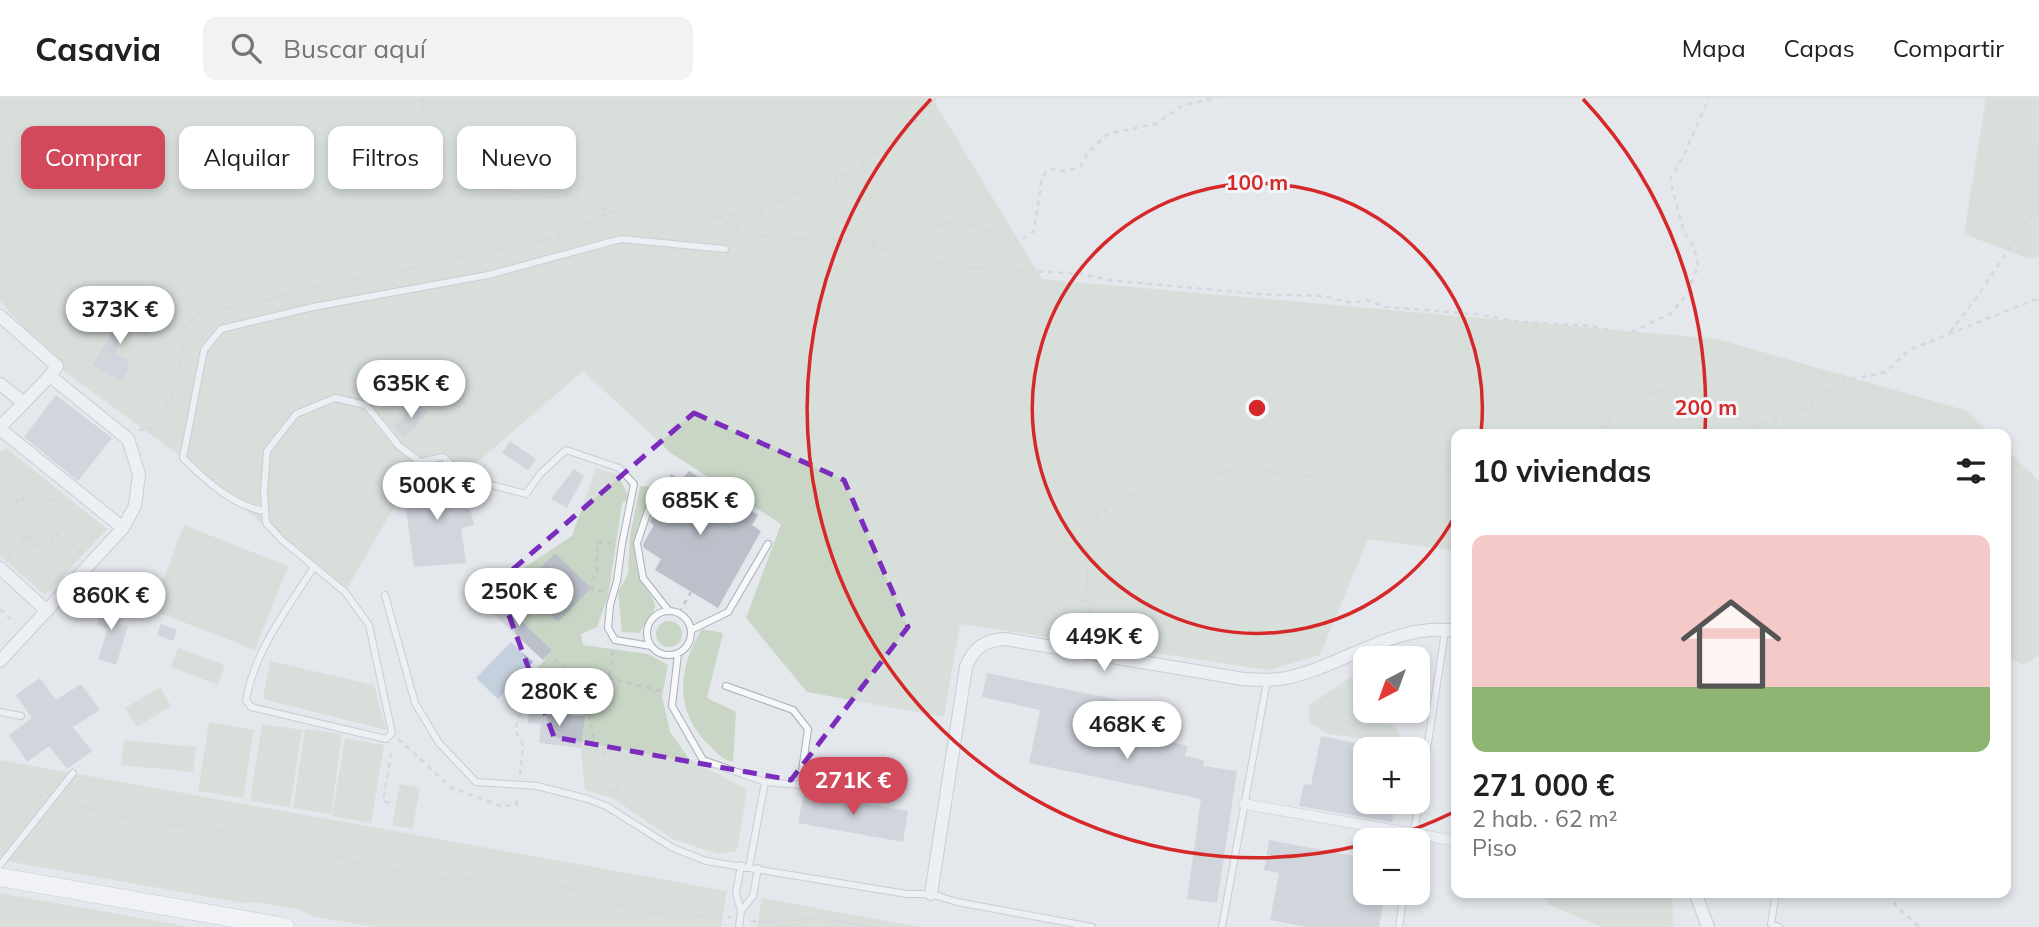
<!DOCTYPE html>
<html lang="es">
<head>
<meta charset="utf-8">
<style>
	:root { --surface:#fff; --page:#f2f2f2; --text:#202124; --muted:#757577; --line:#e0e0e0; --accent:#d1495b }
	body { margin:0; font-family:Mulish,sans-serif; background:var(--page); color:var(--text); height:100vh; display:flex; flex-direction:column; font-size:26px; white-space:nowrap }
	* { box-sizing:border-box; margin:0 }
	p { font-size:23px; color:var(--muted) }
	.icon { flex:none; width:38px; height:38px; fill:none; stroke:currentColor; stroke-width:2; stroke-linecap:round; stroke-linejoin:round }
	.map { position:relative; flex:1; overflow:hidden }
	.panel { position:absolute; left:1451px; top:331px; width:560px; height:469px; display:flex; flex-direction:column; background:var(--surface); border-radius:14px; box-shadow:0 4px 10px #0003 }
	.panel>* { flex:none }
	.guide { position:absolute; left:21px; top:28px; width:665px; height:63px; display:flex; gap:14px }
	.needle { width:46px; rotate:221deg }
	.fabs { position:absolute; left:1353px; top:548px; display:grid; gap:14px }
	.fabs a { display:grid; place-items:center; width:77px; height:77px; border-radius:14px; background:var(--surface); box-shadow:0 4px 10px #0003; font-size:35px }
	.price { position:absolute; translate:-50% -60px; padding:0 16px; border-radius:24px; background:#fff; color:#222; font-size:23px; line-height:46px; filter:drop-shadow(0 2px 4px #0008) }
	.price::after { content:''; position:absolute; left:50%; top:42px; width:21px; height:16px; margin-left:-10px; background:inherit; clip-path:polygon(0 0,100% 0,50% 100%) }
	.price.on { background:var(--accent); color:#fff }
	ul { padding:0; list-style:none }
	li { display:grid; align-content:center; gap:14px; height:371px; padding:0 21px }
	li span { display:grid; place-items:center; height:217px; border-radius:14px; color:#555 }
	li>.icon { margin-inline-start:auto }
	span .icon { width:126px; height:126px; fill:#fffc; stroke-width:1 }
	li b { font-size:30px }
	h2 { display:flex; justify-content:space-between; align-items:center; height:84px; padding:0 21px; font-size:30px }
	.pill { padding:0 24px; border-radius:14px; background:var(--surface); box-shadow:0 4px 10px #0003; font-size:24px; line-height:63px }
	.pill.on { background:var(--accent); color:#fff }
	header { display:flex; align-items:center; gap:42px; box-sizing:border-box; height:98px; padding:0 35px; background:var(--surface); border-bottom:2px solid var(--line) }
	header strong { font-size:33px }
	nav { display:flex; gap:38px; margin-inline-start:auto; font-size:24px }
	.search { width:490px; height:63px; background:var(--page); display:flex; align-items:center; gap:18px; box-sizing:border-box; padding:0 24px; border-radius:14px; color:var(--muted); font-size:26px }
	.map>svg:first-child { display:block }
</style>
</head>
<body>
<header>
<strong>Casavia</strong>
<div class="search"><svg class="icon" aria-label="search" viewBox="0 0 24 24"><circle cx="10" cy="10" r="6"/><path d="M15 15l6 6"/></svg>Buscar aquí</div>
<nav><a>Mapa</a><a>Capas</a><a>Compartir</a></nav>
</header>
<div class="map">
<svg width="2039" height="829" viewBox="0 0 2039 829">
	<rect width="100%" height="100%" fill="#e4e7ec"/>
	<path fill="#c9d6c5" d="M0,0h932l110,181 675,60 251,72 23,23h-535v117l-88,-12 -48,116 -51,15 -309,-46 -16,93 -137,-25 -61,-74 35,-94 -110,-71 -88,-82 -109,94 -54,-3 -75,130 -162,-134 -126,-92 -57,-65z
		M1986,0h53v158l-10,3 -65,-25z
		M6,350l101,81 -62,66 -45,-39v-104z
		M2006,351l33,32v174l-16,10 -17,-8z
		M596,370l22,7 11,22 -7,7 -14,92 -11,31 -16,7 2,11 65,9 20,11 -6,31 8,36 20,28 57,29 -9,57 -2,5 -18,3 -45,-15 -61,-41 -27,-8 -4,-42 4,-32 -27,-10 -29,-27 23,-29 -56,-53 -1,-10 77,-51z
		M640,388l14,1c-13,33 -26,53 -15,89 3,10 14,19 16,29 1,6 -12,19 -15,28l-18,-1 -4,-40 10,-18 2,-38z
		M184,427l104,41 -33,84 -103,-40z
		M656 536a13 13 0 1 1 26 0a13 13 0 1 1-26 0Z
		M702,531l21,4 -16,65 29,14 -3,50c-10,-2 -15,-8 -22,-15 -37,-34 -34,-78 -9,-118z
		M178,550l47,17 -7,20 -47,-18z
		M270,563l104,24 12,45 -123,-31z
		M1351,579l14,7v26l15,1 20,23 -7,8 -65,-8 -19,-12 -1,-16z
		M160,589l11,19 -34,21 -12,-19z
		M209,624l45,8 -11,68 -45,-7z
		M262,626l40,6 -12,77 -40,-6z
		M305,631l37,5 -11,80 -38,-6z
		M345,640l39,7 -13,78 -39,-7z
		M124,642l72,7 -3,25 -72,-7z
		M0,662l727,131 -6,36h-347l-63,-11 -10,-6 -45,-8 -13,1 -243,-43z
		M400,686l20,4 -8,41 -20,-4z
		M0,795l190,34h-190z
		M1540,795h124l8,2 1,29 -3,3h-69l-51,-22z
		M762,800l157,29h-162z"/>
	<path fill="#9fb4cc" d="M511,544l22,20 -35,37 -22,-21z"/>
	<path fill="#bbc0ca" d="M125,211l28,16 -6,12 -21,-12 -11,28 13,6 1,9 -7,14 -29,-17z
		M56,297l56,43 -34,43 -54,-44z
		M418,305l10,9 -23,25 -11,-10z
		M510,343l26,18 -8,11 -26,-17z
		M574,371l10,7 -17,32 -16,-9z
		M426,372l27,20 14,4 7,31 -13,3 5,35 -52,4 -10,-72z
		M689,373l69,44 -6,10 9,6 -43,77 -63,-38 6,-11 -17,-11 -1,-4 11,-19 -4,-3 10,-28 11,-20 10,6z
		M555,455l36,35 -33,34 -25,-25 12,-13 -10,-11z
		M104,499l13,5 -4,10 9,3 -3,9 9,2 -12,39 -18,-6 10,-30 -11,-4z
		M496,499l56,53 -9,10 -57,-53z
		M161,526l16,6 -4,11 -16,-6z
		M987,575l166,34 -6,30 41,9 -3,10 19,4 -1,6 34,5 -20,132 -30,-4 14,-100 -172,-36 11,-53 -58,-13z
		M40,580l16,22 25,-16 19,26 -27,17 19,24 -25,18 -18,-23 -22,16 -18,-27 23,-17 -16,-23z
		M529,612l56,6 -4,32 -42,-5 2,-19 -13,-1z
		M1321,638l44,9v57l30,2 -3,18 -93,-16 5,-22 7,1z
		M804,694l104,19 -5,31 -105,-19z
		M1269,742l96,18v34h20l-6,35h-71l-38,-7 9,-47 -15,-3z"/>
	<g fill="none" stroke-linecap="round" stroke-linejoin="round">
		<g stroke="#a9aeb7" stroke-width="8">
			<path id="service" d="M654,395l-17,50 6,35 26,33
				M265,413c-32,-5 -59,-30 -82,-53l21,-108 17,-21 92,-22 175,-32 133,-36 104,10
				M314,469c-27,42 -59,83 -68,133l5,7 135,32 6,-6 -23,-108 -24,-33 -62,-51 -17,-18 -2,-32 3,-40 29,-37 39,-16 31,7 33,41 21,16 23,-5 26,22 57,15 14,-20 26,-24 53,18 15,16 -12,60 -5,37 -7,24 -2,23 7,12 36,6
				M385,497l30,108 24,40 37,39 61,4 51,13 18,7 67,42 33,13 201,33h24l26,8 135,25
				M647 535a22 22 0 1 1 44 0a22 22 0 1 1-44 0Z
				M691,532l37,-18 40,-68
				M678,556l-6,52 31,54 62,22 -16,85
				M726,588l67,24 15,19 -8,56 -35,-3
				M0,614l21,4
				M1413,742l32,-208
				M0,767l73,-92
				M741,767l-5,28 5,18
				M1776,794l-5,32 8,3
				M739,829l2,-16 12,-15 5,-28
				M1222,829l45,-246
				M1399,829l5,-35"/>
		</g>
		<g stroke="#a9aeb7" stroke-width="11">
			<path id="pedestrian" d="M1244,706l212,37"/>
		</g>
		<g stroke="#a9aeb7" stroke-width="14">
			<path id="minor" d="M0,218l57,50 -7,10 -50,51
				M0,286l23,18
				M0,331l123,99
				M0,470l47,43
				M0,563l123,-133 12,-22 4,-32 -11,-35 -78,-63
				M1695,794l13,35
				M931,796l35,-227c7,-19 19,-27 39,-28l238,40c14,1 29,2 43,-1 58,-12 108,-56 170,-47"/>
		</g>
		<g stroke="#a9aeb7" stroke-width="19">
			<path id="secondary" d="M0,779l285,50"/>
		</g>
		<path stroke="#c2c5cb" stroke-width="2.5" stroke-dasharray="5 5" stroke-linecap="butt" d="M422,0l2,23 -7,21 3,22 12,14 19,7 73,8 16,5 26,-2 19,3 26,13
			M718,118l30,17 33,6 88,2 14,9 25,7 51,10 124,7c8,4 16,2 24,6l152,14 64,2 29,7 15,-3 18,7 92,7 43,8 73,4 34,8 43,-20 19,-22 1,-8 4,-6 4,-13 -2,-10 -3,-10 -9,-13 -14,-52 14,-25 25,-57
			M872,144c13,1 27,3 39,-1 11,-3 19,-13 30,-16 19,-7 58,7 75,18l18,-12 8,-53 5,-7 5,-2 13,2 13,-3 5,-5 4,-10 21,-19 47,-10 29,-19 34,-7
			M1950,234l27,-35 60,-90 2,-63
			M1775,321l6,15
			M139,332l13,-1c25,-39 32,-53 30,-100l16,-16 49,-8 91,-24 32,-4 121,-26 36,-4 84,-35 54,11 95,-12 34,-16 35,-12 31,-16 47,-37 29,-32
			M1591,336l60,-40 39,-10 62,43 51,-17 33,-27 50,-11 23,-22 130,-52
			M0,400l40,3 23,-2
			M17,401l-1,28 11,10 33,-3 21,19
			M8,461l19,-22 17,14 15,-16
			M603,493l-10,-1 -2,-6 6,-13v-29l14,1
			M0,511l15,14
			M679,515l12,-21
			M1096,544l-9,-42 1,-78 40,-27 114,-27 70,9 144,-9
			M554,561l21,18 34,1 56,14
			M528,587l24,21
			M398,641l54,49 49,18 15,-1 2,-10
			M520,677l3,-30 -8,-15 5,-17 17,-20
			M0,689l42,9
			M598,692l17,1 5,-8 -4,-19c-21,-15 -24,-25 -27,-50 22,-20 20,-37 24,-65
			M62,703l71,19 99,12 59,11 74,22 51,9 37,5 67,-4 62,17 65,21 84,4
			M389,705l-6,-2 9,-53
			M1895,794v13l24,22
			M751,823l9,1 59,-4 54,9"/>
		<use href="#service" stroke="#f7f8fa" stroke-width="6"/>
		<use href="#pedestrian" stroke="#f7f8fa" stroke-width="10"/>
		<use href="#minor" stroke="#f7f8fa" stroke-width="12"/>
		<use href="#secondary" stroke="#fff" stroke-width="18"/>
	</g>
	<path d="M0 0H2039V829H0ZM694,315l150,67 64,147 -117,153 -237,-43 -57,-154z" fill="#e4e7ec" fill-opacity=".55" fill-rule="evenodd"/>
	<path fill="none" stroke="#7b2cbf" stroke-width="5" stroke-dasharray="14 9" stroke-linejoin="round" d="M694,315l150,67 64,147 -117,153 -237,-43 -57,-154z"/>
	<g fill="none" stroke="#d62828" stroke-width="3.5">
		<path d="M1456 416A225 225 0 1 1 1481 335"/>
		<path d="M1454 714A449 449 0 0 1 1381 742M1362 747A449 449 0 0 1 931 1M1583 1A449 449 0 0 1 1705 333"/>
	</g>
	<circle cx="1257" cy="310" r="10" fill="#d62828" stroke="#f4f6f9" stroke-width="3.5"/>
	<g font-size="21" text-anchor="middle" font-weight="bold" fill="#d62828" stroke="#f4f6f9" stroke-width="6" stroke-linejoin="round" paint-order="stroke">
		<text x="1257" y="92">100 m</text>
		<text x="1706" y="317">200 m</text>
	</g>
</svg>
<div class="fabs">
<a><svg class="needle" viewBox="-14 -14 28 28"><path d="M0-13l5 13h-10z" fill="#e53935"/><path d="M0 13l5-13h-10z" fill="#757577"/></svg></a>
<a>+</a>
<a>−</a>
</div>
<b class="price" style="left:120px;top:248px">373K €</b>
<b class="price" style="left:411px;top:322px">635K €</b>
<b class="price" style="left:437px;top:424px">500K €</b>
<b class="price" style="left:700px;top:439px">685K €</b>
<b class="price" style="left:519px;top:530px">250K €</b>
<b class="price" style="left:111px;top:534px">860K €</b>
<b class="price" style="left:1104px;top:575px">449K €</b>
<b class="price" style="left:559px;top:630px">280K €</b>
<b class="price" style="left:1127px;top:663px">468K €</b>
<b class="price on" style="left:853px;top:719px">271K €</b>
<div class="guide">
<a class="pill on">Comprar</a>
<a class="pill">Alquilar</a>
<a class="pill">Filtros</a>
<a class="pill">Nuevo</a>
</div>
<section class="panel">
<h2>10 viviendas<svg class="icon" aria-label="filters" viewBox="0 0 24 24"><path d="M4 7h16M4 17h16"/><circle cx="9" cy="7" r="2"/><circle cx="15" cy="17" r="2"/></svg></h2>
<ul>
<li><span style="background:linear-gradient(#f6c9c9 70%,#8fb573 0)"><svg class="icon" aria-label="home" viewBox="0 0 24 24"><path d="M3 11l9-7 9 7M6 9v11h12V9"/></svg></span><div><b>271 000 €</b><p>2 hab. · 62 m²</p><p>Piso</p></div></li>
</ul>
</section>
</div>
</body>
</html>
